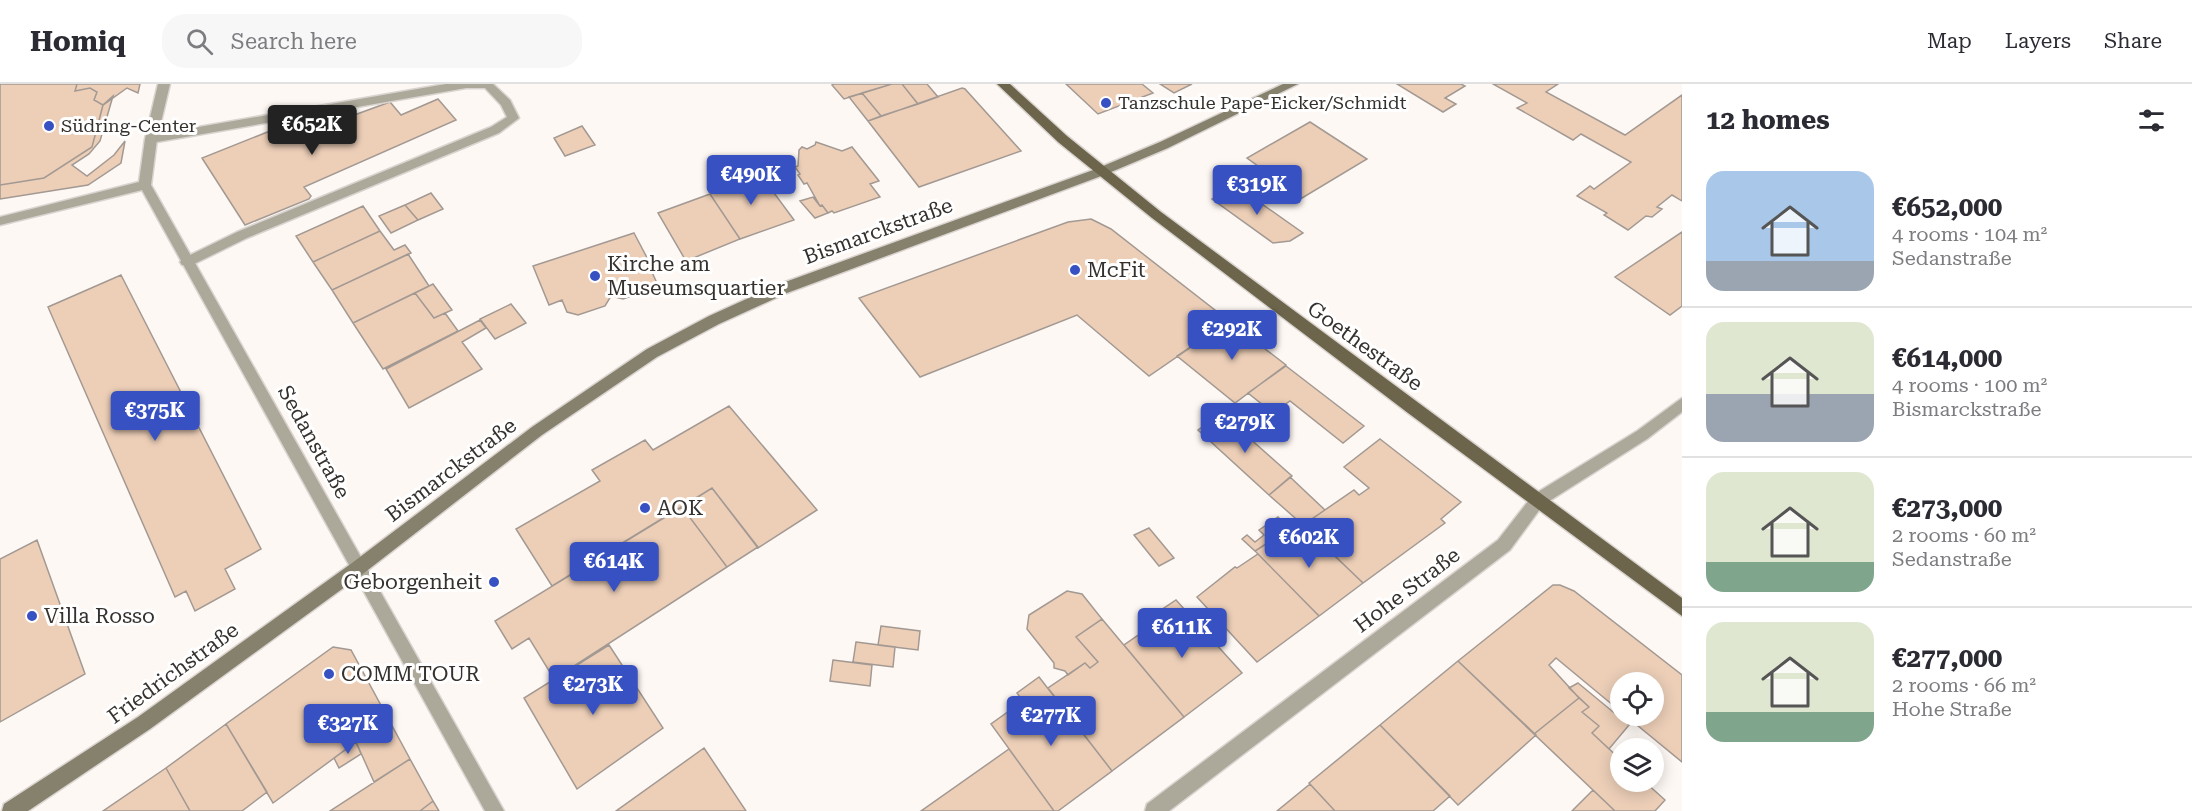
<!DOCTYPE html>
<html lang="en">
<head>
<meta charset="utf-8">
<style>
	:root { --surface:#fff; --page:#f7f7f7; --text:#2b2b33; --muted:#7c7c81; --line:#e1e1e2; --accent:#3750c2 }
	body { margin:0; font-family:"Roboto Serif",serif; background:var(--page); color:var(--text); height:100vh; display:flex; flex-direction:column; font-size:22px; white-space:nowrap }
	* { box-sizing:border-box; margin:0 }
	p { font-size:20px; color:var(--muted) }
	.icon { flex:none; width:33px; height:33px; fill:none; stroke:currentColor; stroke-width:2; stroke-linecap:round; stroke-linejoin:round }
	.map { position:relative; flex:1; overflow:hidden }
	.side { display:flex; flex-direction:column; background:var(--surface); width:510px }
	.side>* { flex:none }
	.buttons { position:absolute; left:1610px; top:588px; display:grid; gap:12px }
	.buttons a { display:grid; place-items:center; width:54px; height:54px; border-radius:50%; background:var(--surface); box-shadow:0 3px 15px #0003; font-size:30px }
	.price { position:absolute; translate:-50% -51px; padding:0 14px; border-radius:6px; background:var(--accent); color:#fff; font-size:20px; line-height:39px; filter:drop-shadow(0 2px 3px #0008) }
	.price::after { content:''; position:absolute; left:50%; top:36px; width:18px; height:14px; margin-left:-9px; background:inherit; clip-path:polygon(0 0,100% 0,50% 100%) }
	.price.on { background:#222; color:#fff }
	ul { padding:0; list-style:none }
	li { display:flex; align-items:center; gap:18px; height:150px; padding:0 24px }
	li+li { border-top:2px solid var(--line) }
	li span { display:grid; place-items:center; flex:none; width:168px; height:120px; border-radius:18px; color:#555 }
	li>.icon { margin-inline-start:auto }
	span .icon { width:72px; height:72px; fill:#fffc; stroke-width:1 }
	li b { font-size:26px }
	h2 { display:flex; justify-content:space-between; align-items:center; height:72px; padding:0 24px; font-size:26px }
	header { display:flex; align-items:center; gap:36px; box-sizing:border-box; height:84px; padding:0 30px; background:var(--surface); border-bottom:2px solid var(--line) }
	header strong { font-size:28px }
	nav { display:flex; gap:33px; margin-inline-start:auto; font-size:21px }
	.search { width:420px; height:54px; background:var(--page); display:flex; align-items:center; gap:15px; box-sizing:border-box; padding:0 21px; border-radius:24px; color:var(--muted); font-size:22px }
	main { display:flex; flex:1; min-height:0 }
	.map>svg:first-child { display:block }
</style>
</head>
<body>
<header>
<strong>Homiq</strong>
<div class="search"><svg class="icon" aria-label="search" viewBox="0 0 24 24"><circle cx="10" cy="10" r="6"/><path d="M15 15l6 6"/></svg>Search here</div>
<nav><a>Map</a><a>Layers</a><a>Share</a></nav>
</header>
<main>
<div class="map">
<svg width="1682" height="727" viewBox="0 0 1682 727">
	<rect width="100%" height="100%" fill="#fef8f4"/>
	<path fill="#edcfb8" stroke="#a39993" stroke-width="1.5" d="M0,0h77l-2,7 15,-3 7,4 -3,8 9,5 -11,42 -48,31 -44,7z
		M77,0h63l-2,9 -11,-5 -24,17 -9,-5 3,-8 -7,-4 -15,3z
		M834,0h58l-48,15 -12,-14z
		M892,0h10l16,20 -37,12 -19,-23z
		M902,0h25l11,13 -20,7z
		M1066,0h76l11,9 -55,21z
		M1160,0h32l-18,9z
		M1397,0h64l4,2 -20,12 11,6 -13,8z
		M1493,0h65l-12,8 79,43 57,-40v106l-10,-6 -15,12 5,2 -10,8 -6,-1 -18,14 -24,-15 3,-2 -30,-17 13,-10 4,3 37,-27 -50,-28 -8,6 -56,-32 10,-5z
		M962,4l3,1 56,62 -102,36 -51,-66z
		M862,9l19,23 -13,5 -19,-24z
		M113,12l-13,45 -11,13 -17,11 15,11 27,-21 11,-14 -4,22 -33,22 -88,14v-14l44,-7 48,-31 11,-42z
		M438,15l18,21 -152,67 7,9 -2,3 -64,26 -43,-67 83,-33 9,12 96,-35 11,13z
		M1310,38l57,37 -65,39 -55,-40z
		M582,42l13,19 -30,11 -11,-18z
		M816,58l26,9 10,-4 27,34 -9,3 10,13 -46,16 -2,-2 -4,2 -6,-8 -2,1 -13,-23 -3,1 -6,-9 2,-1 -5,-7 3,-1 1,-16 3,-3 5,2 8,-4z
		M750,90l16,8 28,38 -54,19 -30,-45 18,-6 1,-6z
		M1235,101l68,48 -13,8 -17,2 -61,-44z
		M431,109l12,16 -25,11 -13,-15z
		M710,110l30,45 -54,22 -28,-48z
		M813,113l7,9 2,-1 6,8 -13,5 -15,-17z
		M405,121l13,15 -27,13 -12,-17z
		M363,122l17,25 -67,31 -17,-26z
		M1091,135l20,10 118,92 -80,55 -72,-61 -157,62 -61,-79 209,-76z
		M380,147l14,19 11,-5 6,8 -79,37 -19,-28z
		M1682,148v74l-12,9 -55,-38z
		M634,149l19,36 -2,1 5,11 -4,8 -29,10 -12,-3 -6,10 -27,9 -11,-3 -5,-12 -13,5 -16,-39z
		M408,170l21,32 -76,37 -21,-33z
		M121,191l140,274 -36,20 10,20 -40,22 -9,-20 -11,6 -127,-290z
		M433,200l19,26 -18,8 -19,-25z
		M415,209l19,25 11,-5 13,18 -75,38 -30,-46z
		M511,220l15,19 -31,16 -15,-20z
		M480,236l6,8 -24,14 20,27 -73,39 -23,-39z
		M1229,237l57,44 -51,38 -58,-47z
		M1286,282l78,60 -21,17 -53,-42 -17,12 -25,-20z
		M729,322l88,104 -59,38 -46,-60 -160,98 -36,-57 84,-48 -8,-11 53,-30 8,10z
		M1221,329l71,63 -23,19 -71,-65z
		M1380,355l81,63 -20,17 4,4 -82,60 -60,-58 51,-35 5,5 10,-7 -25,-21z
		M1290,393l35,33 -22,15 -34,-30z
		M712,404l46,59 -31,20 -45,-60z
		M682,423l45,60 -173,112 -25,-41 -17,11 -17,-28z
		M1278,433l12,12 -18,13 -2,-1 -15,10 -13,-12 5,-4 8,7 9,-7 -5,-5z
		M1300,439l63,60 -44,33 -64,-65z
		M1149,444l25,30 -15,8 -25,-31z
		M37,456l48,134 -85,48v-163z
		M1258,470l61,62 -62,46 -60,-65 38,-30 2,1z
		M1553,501h7l14,6 108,84v87l-56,-46h27v-34h-33v29l-64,-53 -7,7 30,33 -45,36 -76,-73z
		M1067,507l15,3 20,25 -26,18 22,25 -8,6 -5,-5 -17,12 -3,-4 -11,-3v-5l-27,-34 2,-14z
		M1176,516l66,73 -58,44 -60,-72 33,-23 -5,-6z
		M1102,535l82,98 -72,54 -64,-83 37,-25 5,5 8,-6 -22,-25z
		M881,542l39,5 -2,19 -40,-5z
		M856,558l39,5 -2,20 -40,-5z
		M609,561l54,83 -86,61 -53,-91z
		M333,563l18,3 59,109 -36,23 -18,-40 -83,61 -47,-79z
		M833,576l39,5 -2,21 -40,-5z
		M1458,577l78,74 -78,70 -78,-80z
		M1039,593l73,94 -54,40h-4l-63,-87 25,-18 5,8 7,-5 -11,-16z
		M1578,599l51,42 -20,24 -17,-16 7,-7 -17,-14 7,-5 -20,-19z
		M1579,614l10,9 -7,5 17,14 -7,7 28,26v23h25l20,18 -10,11h-40l-81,-77z
		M226,640l41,68 -25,19h-52l-24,-43z
		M1380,641l70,71 -17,15h-98l-26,-28z
		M356,658l5,12 -22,14 -5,-10z
		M704,664l42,63h-130z
		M1009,665l45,62h-133z
		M410,675l23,42 -13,10h-90z
		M166,684l24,43h-87z
		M1310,700l25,27h-58z
		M1593,706l22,21h-43z
		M433,717l6,10h-19z"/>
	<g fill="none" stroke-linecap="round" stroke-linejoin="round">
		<g stroke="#dad4d0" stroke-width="3">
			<path id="lane" d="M446,0h47l17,16 9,18 -20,15 -252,105 -55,27h-10l-2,-3 2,-3 55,-27 254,-105 16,-10 -6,-12 -16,-17h-19l-315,55 -4,-1v-6z"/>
		</g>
		<g stroke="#dad4d0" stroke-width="3">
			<path id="street" d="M158,0h12l-13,55 -6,46 353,626h-19l-343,-621 -142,35v-8l139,-35 6,-43z
				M1682,314v14l-35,27 -104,66 -33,45 -341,261h-24l2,-7 351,-264 35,-45 104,-64z"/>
		</g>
		<g stroke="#dad4d0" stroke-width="3">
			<path id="secondary" d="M1283,0h15l-130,64 -64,27 -317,118 -68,31 -62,33 -115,78 -178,138 -214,156 -122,82h-26l2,-7 134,-87 214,-154 180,-136 115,-78 62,-33 68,-31 319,-116 64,-27z"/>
		</g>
		<g stroke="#dad4d0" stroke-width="3">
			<path id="primary" d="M997,0h13l57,52 94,76 521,386v18l-274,-203 -256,-195 -94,-76z"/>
		</g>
		<use href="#lane" fill="#aca89a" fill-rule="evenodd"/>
		<use href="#street" fill="#aca89a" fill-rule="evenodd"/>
		<use href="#secondary" fill="#86816c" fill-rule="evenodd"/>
		<use href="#primary" fill="#6c654c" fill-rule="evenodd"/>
	</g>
	<g fill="#3750c2" stroke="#fff" stroke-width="2">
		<circle cx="1106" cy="19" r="6"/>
		<circle cx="49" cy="42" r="6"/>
		<circle cx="1075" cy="186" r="6"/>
		<circle cx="595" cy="192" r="6"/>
		<circle cx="645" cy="424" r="6"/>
		<circle cx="494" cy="498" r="6"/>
		<circle cx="32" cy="532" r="6"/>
		<circle cx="329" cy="590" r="6"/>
	</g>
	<g text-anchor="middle" stroke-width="6" stroke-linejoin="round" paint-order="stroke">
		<g font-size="18" fill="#35312e" stroke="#fff" text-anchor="start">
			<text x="1118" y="25">Tanzschule Pape-Eicker/Schmidt</text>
			<text x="61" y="48">Südring-Center</text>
		</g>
		<g font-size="21" fill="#35312e" stroke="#fff">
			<text transform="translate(878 147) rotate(-20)" y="7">Bismarckstraße</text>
			<text transform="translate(1365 262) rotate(36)" y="7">Goethestraße</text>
			<text transform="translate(314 358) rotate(61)" y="7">Sedanstraße</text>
			<text transform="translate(451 386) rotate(-37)" y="7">Bismarckstraße</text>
			<text transform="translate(1407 506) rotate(-37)" y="7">Hohe Straße</text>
			<text transform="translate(173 589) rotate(-36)" y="7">Friedrichstraße</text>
		</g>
		<g font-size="21" fill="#35312e" stroke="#fff" text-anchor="start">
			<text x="607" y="187">Kirche am<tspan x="607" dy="24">Museumsquartier</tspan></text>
			<text x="1087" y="193">McFit</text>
			<text x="657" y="431">AOK</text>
			<text x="482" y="505" text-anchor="end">Geborgenheit</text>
			<text x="44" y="539">Villa Rosso</text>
			<text x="341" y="597">COMM TOUR</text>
		</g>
	</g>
</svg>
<div class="buttons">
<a><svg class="icon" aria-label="locate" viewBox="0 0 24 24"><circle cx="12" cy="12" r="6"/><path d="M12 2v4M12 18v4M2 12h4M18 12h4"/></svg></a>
<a><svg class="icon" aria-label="layers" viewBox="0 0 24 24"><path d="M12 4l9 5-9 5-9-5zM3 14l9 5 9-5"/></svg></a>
</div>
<b class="price on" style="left:312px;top:72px">€652K</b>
<b class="price" style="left:751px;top:122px">€490K</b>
<b class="price" style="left:1257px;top:132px">€319K</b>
<b class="price" style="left:1232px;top:277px">€292K</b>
<b class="price" style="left:155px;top:358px">€375K</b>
<b class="price" style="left:1245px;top:370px">€279K</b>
<b class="price" style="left:1309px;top:485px">€602K</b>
<b class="price" style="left:614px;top:509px">€614K</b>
<b class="price" style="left:1182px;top:575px">€611K</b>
<b class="price" style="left:593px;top:632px">€273K</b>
<b class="price" style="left:1051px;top:663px">€277K</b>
<b class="price" style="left:348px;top:671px">€327K</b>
</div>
<section class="side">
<h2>12 homes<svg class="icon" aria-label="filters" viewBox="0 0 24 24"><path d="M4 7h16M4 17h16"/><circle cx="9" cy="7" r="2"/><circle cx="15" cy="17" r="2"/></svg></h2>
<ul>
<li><span style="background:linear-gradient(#a9c7e8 75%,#9aa5b1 0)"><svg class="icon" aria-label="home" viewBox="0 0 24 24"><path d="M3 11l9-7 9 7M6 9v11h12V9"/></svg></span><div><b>€652,000</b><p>4 rooms · 104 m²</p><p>Sedanstraße</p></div></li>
<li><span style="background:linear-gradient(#dfe7d0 60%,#9aa5b1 0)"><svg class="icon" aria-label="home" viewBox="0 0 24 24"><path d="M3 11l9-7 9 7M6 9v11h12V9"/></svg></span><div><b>€614,000</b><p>4 rooms · 100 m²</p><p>Bismarckstraße</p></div></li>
<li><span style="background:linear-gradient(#dfe7d0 75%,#7fa58c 0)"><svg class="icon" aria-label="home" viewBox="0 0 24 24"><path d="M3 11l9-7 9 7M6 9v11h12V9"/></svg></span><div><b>€273,000</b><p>2 rooms · 60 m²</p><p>Sedanstraße</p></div></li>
<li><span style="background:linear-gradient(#dfe7d0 75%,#7fa58c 0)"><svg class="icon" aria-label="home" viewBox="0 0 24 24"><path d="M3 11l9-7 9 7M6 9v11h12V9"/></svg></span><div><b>€277,000</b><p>2 rooms · 66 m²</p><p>Hohe Straße</p></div></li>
</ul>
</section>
</main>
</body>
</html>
